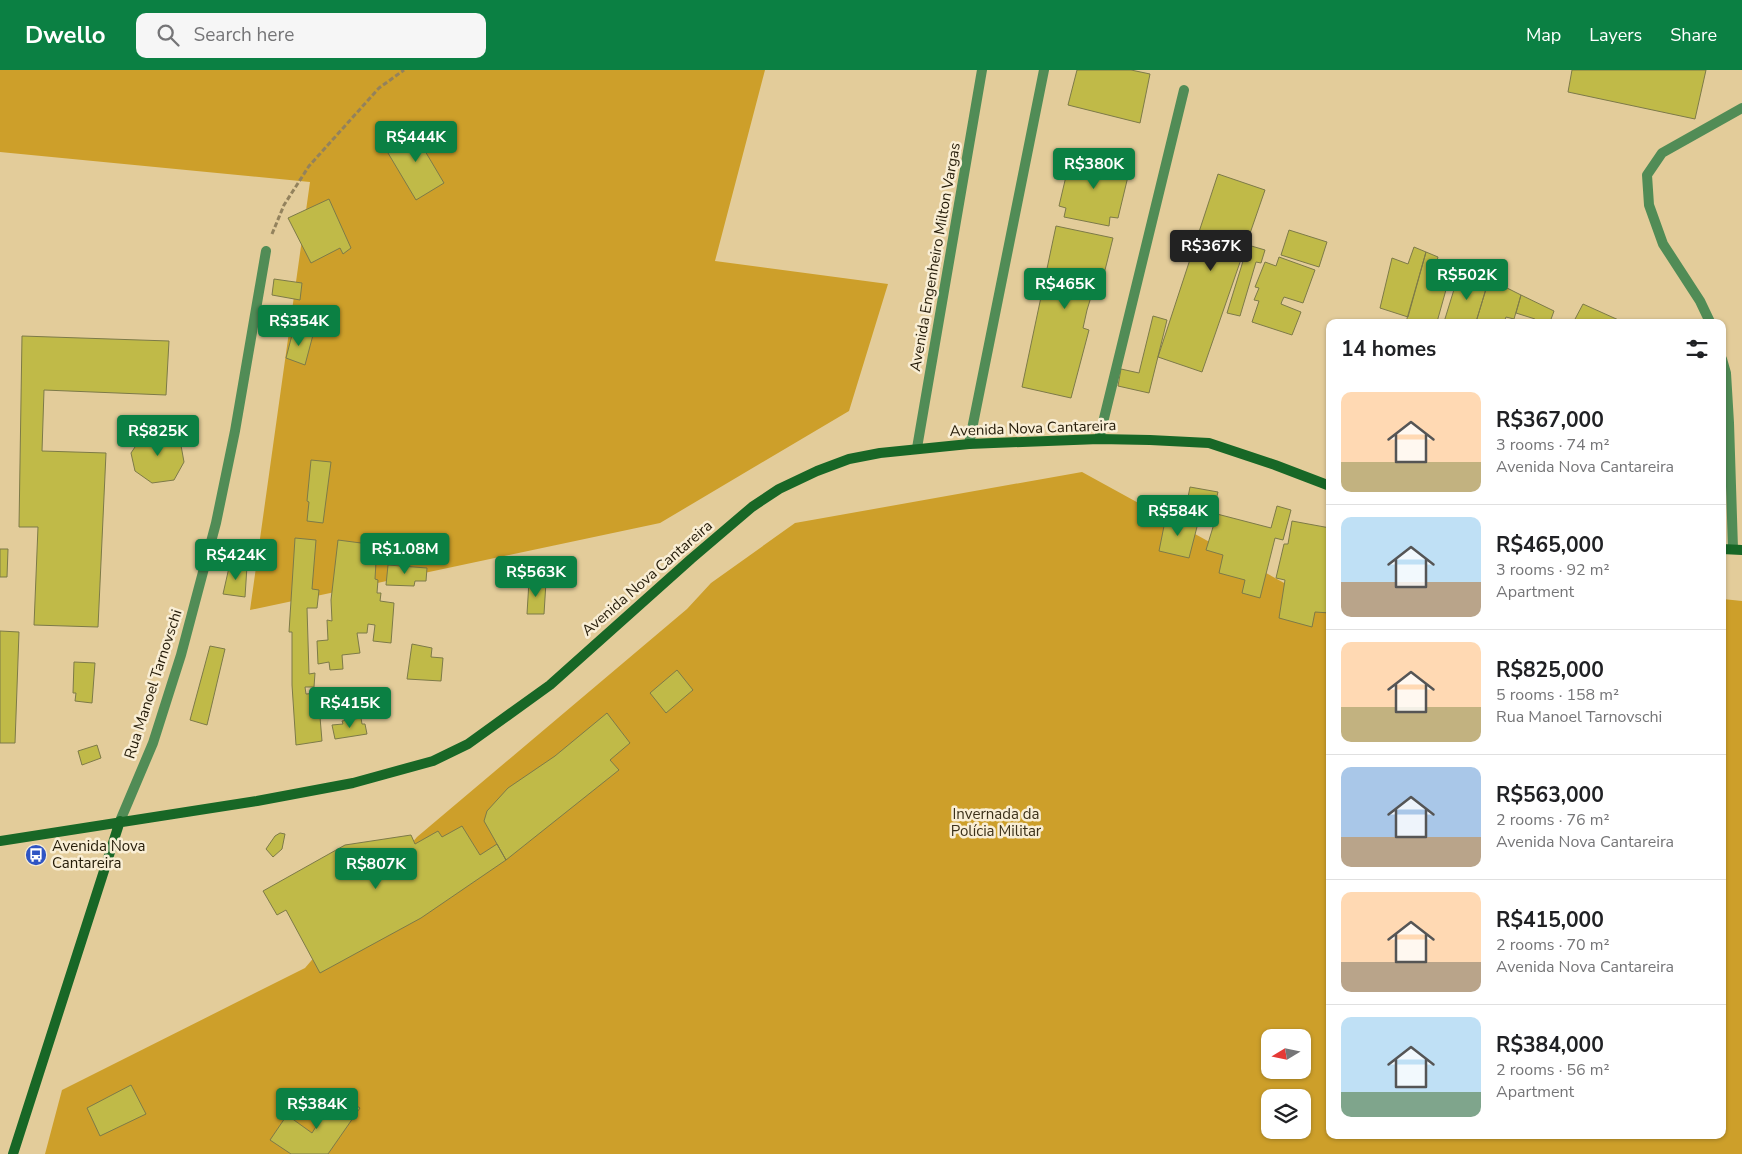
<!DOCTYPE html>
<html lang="en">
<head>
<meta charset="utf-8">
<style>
	:root { --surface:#fff; --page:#f6f6f6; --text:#202124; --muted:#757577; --line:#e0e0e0; --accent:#0b8043 }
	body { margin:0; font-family:"Nunito Sans",sans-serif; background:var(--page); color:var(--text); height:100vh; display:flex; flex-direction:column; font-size:19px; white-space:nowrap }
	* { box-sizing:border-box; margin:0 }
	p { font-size:16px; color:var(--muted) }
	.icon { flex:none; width:28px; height:28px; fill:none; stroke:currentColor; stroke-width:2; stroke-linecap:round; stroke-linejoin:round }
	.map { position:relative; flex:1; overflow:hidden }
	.details { position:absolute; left:1326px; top:249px; width:400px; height:820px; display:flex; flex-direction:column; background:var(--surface); border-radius:10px; box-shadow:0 1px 4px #0004 }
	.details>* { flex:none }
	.needle { width:32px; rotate:260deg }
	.tools { position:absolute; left:1261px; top:959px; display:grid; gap:10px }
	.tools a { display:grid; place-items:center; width:50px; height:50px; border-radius:10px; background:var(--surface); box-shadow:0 1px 4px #0004; font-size:25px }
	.price { position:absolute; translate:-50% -42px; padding:0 11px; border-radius:5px; background:var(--accent); color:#fff; font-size:16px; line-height:32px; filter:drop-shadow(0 1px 2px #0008) }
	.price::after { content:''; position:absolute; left:50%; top:30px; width:15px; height:11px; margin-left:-8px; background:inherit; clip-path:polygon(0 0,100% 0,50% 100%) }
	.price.on { background:#222; color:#fff }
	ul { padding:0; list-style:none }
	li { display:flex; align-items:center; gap:15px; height:125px; padding:0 15px }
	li+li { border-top:1px solid var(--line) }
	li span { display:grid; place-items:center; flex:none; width:140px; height:100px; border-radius:10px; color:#555 }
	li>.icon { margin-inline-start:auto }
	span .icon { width:60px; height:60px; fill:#fffc; stroke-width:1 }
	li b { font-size:21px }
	h2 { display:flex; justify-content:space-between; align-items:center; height:60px; padding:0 15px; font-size:21px }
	header { display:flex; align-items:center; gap:30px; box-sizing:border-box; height:70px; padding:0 25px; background:var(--accent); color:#fff }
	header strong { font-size:24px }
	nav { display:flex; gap:28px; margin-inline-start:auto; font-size:18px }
	.search { width:350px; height:45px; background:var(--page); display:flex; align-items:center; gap:12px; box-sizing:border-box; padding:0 18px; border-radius:10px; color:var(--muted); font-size:19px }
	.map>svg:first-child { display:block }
</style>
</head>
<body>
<header>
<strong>Dwello</strong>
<div class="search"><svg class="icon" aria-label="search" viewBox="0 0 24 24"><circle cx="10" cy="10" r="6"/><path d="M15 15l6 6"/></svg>Search here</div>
<nav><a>Map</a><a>Layers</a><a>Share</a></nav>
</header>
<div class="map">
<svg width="1742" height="1084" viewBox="0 0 1742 1084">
	<rect width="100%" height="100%" fill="#e3cc9a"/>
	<path fill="#cd9f2a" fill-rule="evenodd" d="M0,0h765l-50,191 173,23 -39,127 -189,112 -410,87 60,-428 -310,-30z
		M1082,402l235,129 13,2v532h392l1,-536 19,2v553h-1697l17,-64 243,-122 112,-131 270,-228 24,-26 84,-60zM1270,968h32v32h-32zM1270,1028h32v32h-32z"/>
	<path fill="#c0ba48" stroke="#7d7a48" d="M1077,0h54l19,4 -10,49 -72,-18z
		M1572,0h134l-11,49 -127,-27z
		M428,57l9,16 -12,8 19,32 -28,17 -31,-52z
		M1071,85l59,13 -12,50 -8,-1 -1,9 -45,-9 2,-9 -7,-2z
		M1218,104l47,16 -63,182 -44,-15z
		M329,129l22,49 -8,6 -3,-6 -29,15 -23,-45z
		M1056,156l57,12 -12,48 -6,-2 -8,26 -4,18 6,2 -18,68 -49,-11z
		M1289,160l38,12 -8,25 -38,-12z
		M1248,175l17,5 -4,13 -5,-1 -16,54 -13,-3z
		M1414,177l12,5 -18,65 -28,-9 12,-50 16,6z
		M1426,182l12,5 -5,18 16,4 -12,43h-31z
		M1279,187l36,13 -12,33 -19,-6 -2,4 -1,3 20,8 -9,23 -40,-13 7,-21 -5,-1 5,-12 -4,-1 10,-25 11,4z
		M1476,203l13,6 -13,43h-32l12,-39 16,5z
		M274,209l28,4 -2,17 -28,-5z
		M1489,209l32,16 -7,24 -8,-2 -2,5h-28z
		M1521,225l33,16 -4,11h-16l1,-3 -19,-6z
		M1583,234l40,18h-45l-4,-1z
		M1153,246l14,4 -18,73 -31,-7 3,-17 18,4z
		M293,261l20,4 -8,30 -19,-7z
		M22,266l147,5 -3,54 -122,-5 -2,61 64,2 -8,174 -64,-2 4,-98h-19z
		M162,361l18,9 4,22 -10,18 -22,3 -17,-12 -4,-18 12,-18z
		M311,390l20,2 -8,61 -16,-2 2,-19 -2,-1z
		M1190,417l28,5 -7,27 -26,-6z
		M1277,436l14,4 -8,30 -8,-2 -15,60 -18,-5 3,-13 -26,-7 4,-18 -17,-5 11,-36 54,14z
		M1166,446l32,7 -9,35 -30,-7z
		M1292,451l38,7v85l-15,-1 -3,15 -33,-9 6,-38 -9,-2 8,-34h4z
		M295,468l21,2 -4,49 7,1 -2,18h-10l2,66 6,-1 -1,14h-9l1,7 12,-1 4,48 -26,4 -4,-60v-53h-3z
		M338,470l46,6 -1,17 -7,-1 -1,17 3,1 -1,13h4l-1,8 14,2 -3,40 -18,-2 2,-16 -7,-1 -1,9h-10l3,20 -18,2 1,14 -13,1 -1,-8 -11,2 -1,-23 11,-1 -1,-20 5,1 -1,-21z
		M0,479h8l-1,28h-7z
		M230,493l17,3 -2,31 -22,-3z
		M388,495l39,3 -1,13h-11l-1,5 -28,-1z
		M529,511l17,1 -2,32h-17z
		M0,561l19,1 -4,111h-15z
		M412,574l20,4 -1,9 12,1 -2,23 -34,-2z
		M210,576l15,3 -18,76 -17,-5z
		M74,592l21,1 -3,40 -17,-2 1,-8h-3z
		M677,600l16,20 -27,23 -16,-20z
		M607,643l23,30 -20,17 9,10 -113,90 -22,-39 3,-10 21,-23 47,-32z
		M361,648l1,6h3l2,10 -32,5 -3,-14 11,-1 -1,-3z
		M97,675l4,13 -19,7 -4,-14z
		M462,756l18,29 17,-11 9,16 -85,58 -101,55 -34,-63 -9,5 -14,-24 82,-46 66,-10 4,9 23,-13 4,6z
		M280,763l5,1 -3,15 -9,8 -7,-8 9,-13z
		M131,1015l15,29 -46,22 -13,-28z
		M337,1023l23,15 -32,46h-37l-21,-14 17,-25 25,18z"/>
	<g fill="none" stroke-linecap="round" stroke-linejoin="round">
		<path stroke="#93825d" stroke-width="3" stroke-dasharray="5 2.5" stroke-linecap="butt" d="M272,164l12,-29 25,-39 70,-78 25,-18"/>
		<path stroke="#518c56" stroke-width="10" d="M1710,252l-10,-21 -37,-57 -14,-39 -2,-30 15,-22 80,-45
			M1722,289l4,14 3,50 4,126
			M1099,369l85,-349
			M969,374l75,-374
			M917,378l65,-378
			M120,751l33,-78 28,-88 35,-132 19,-92 31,-180"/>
		<path stroke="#186726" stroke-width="10" d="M1722,479l20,1
			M0,771l257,-40 96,-18 80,-22 35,-17 82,-59 141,-126 61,-52 27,-18 38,-18 32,-12 31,-6 89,-9 130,-5 51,1 59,3 66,22 55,21
			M13,1084l107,-333"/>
	</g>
	<defs>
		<g id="bus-disc" transform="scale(1.125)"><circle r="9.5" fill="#2f55c4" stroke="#f9eed5"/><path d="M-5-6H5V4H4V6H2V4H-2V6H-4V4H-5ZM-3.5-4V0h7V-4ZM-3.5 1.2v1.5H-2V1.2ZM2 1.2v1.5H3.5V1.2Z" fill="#fff"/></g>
	</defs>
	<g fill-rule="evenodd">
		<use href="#bus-disc" x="36" y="785"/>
	</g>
	<g text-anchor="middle" stroke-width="5" stroke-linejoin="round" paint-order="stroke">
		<g font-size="15" fill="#241b08" stroke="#f9eed5">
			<text transform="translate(935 187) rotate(-80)" y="5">Avenida Engenheiro Milton Vargas</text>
			<text transform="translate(1033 358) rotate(-2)" y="5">Avenida Nova Cantareira</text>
			<text transform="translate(647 508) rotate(-41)" y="5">Avenida Nova Cantareira</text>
			<text transform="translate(153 614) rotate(-72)" y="5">Rua Manoel Tarnovschi</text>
		</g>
		<g font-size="15" fill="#3c311a" stroke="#f9eed5">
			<text x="996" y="749">Invernada da<tspan x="996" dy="17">Polícia Militar</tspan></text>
		</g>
		<g font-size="15" fill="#241b08" stroke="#f9eed5" text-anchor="start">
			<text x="52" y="781">Avenida Nova<tspan x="52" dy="17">Cantareira</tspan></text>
		</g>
	</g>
</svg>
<div class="tools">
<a><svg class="needle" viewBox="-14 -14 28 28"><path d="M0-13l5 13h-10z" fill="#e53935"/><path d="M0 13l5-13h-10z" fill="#757577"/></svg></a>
<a><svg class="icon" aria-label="layers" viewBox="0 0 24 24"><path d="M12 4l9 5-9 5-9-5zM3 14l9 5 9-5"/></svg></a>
</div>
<b class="price" style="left:416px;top:93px">R$444K</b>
<b class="price" style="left:1094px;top:120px">R$380K</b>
<b class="price on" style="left:1211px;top:202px">R$367K</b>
<b class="price" style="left:1467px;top:231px">R$502K</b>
<b class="price" style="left:1065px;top:240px">R$465K</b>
<b class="price" style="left:299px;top:277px">R$354K</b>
<b class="price" style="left:158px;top:387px">R$825K</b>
<b class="price" style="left:1178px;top:467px">R$584K</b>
<b class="price" style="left:405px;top:505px">R$1.08M</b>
<b class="price" style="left:236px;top:511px">R$424K</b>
<b class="price" style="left:536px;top:528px">R$563K</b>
<b class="price" style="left:350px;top:659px">R$415K</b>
<b class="price" style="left:376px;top:820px">R$807K</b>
<b class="price" style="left:317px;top:1060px">R$384K</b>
<section class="details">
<h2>14 homes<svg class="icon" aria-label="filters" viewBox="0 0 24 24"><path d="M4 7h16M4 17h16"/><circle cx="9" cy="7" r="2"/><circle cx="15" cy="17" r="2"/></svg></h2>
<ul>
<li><span style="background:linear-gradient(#ffd9b3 70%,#c2b280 0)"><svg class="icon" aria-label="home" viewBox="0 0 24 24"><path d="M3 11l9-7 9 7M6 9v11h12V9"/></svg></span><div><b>R$367,000</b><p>3 rooms · 74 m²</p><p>Avenida Nova Cantareira</p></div></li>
<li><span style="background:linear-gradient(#bfe0f5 65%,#b9a48a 0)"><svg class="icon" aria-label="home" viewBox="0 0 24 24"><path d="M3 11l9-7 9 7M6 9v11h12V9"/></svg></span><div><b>R$465,000</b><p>3 rooms · 92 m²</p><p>Apartment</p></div></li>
<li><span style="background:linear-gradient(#ffd9b3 65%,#c2b280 0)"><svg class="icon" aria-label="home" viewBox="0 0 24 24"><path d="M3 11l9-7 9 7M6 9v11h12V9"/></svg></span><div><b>R$825,000</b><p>5 rooms · 158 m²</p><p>Rua Manoel Tarnovschi</p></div></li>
<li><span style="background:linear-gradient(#a9c7e8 70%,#b9a48a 0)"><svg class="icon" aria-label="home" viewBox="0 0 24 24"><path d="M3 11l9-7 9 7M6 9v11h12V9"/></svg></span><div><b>R$563,000</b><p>2 rooms · 76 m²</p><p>Avenida Nova Cantareira</p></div></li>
<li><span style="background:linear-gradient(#ffd9b3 70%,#b9a48a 0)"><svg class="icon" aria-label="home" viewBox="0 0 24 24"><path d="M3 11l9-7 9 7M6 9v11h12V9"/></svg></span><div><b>R$415,000</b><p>2 rooms · 70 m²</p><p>Avenida Nova Cantareira</p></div></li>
<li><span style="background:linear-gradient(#bfe0f5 75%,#7fa58c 0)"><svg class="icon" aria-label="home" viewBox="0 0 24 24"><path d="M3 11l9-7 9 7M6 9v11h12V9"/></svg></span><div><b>R$384,000</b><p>2 rooms · 56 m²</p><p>Apartment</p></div></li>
</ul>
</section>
</div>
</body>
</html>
